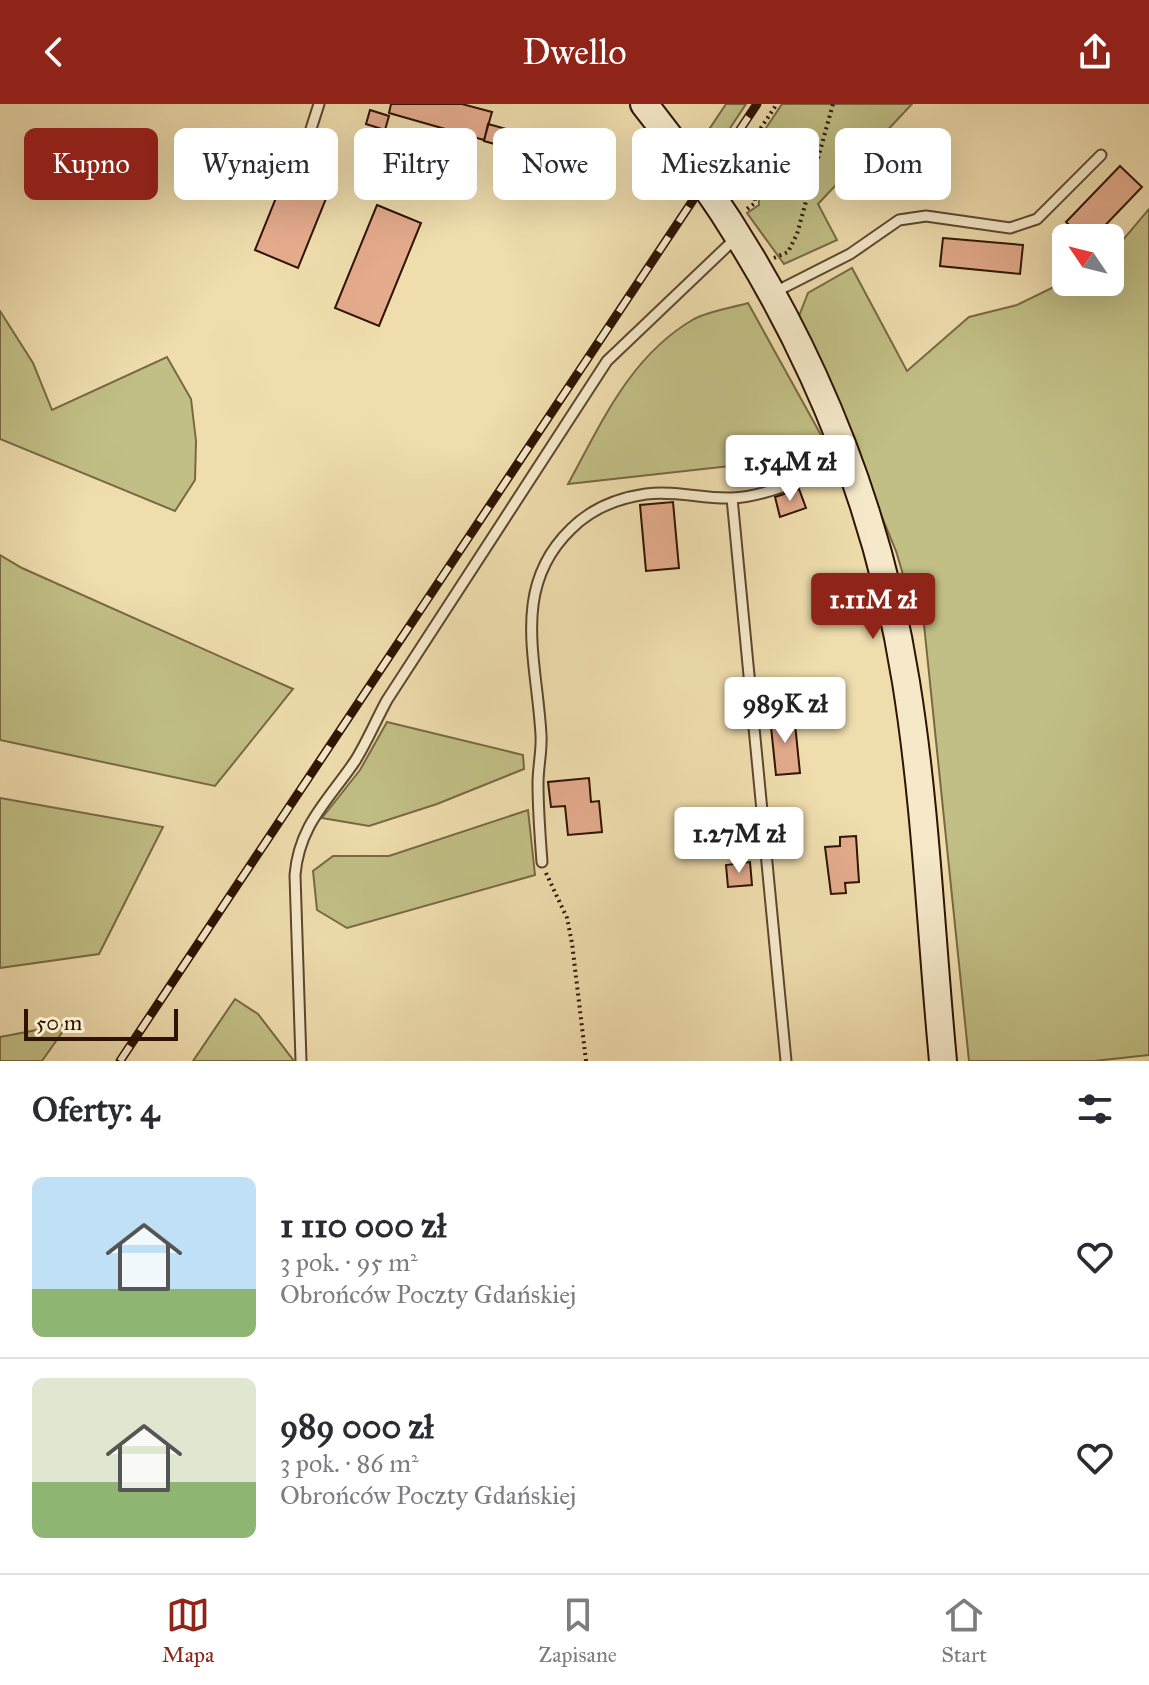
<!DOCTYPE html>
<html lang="pl">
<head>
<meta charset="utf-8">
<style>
	:root { --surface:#fff; --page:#f2f2f3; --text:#2b2b33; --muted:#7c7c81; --line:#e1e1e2; --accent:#8f2418 }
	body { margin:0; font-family:"IM FELL Great Primer",serif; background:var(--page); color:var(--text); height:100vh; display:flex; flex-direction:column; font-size:30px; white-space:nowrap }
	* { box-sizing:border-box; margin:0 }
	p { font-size:26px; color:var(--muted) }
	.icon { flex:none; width:44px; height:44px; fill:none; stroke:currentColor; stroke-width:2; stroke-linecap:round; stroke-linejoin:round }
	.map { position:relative; height:957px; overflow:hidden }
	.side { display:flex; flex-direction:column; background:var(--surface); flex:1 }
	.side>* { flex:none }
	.hud { position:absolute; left:24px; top:24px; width:1102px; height:72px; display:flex; gap:16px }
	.needle { width:52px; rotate:305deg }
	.buttons { position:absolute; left:1052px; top:120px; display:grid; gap:16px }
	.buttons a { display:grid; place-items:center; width:72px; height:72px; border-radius:12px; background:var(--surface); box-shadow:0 8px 32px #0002; font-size:40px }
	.scale { position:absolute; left:24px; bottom:20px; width:154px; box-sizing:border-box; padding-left:8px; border:4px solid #2e1300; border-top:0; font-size:22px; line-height:28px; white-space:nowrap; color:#2e1300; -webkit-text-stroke:6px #f5e9ca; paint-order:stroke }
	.price { position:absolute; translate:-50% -68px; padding:0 18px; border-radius:8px; background:#fff; color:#222; font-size:26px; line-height:52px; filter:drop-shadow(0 2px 4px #0008) }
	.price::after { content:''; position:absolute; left:50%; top:48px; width:24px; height:18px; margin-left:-12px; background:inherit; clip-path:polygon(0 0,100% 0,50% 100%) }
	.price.selected { background:var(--accent); color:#fff }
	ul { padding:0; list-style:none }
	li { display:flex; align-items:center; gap:24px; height:200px; padding:0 32px }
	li+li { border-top:2px solid var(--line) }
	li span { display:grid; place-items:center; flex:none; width:224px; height:160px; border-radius:12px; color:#555 }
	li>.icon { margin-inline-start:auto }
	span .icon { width:96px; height:96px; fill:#fffc; stroke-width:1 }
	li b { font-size:34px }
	h2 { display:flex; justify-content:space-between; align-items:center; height:96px; padding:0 32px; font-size:34px }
	.chip { padding:0 28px; border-radius:12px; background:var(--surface); box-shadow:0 8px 32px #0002; font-size:28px; line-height:72px }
	.chip.selected { background:var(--accent); color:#fff }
	header { display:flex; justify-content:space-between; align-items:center; height:104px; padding:0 32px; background:var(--accent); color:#fff; font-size:36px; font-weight:600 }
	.dock { display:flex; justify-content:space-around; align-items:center; height:112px; border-top:2px solid var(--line); background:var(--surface); font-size:22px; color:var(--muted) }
	.dock a { display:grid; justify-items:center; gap:4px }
	.dock .selected { color:var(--accent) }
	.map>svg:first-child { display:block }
</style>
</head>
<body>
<header><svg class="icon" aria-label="back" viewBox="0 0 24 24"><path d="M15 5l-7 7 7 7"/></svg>Dwello<svg class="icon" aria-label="share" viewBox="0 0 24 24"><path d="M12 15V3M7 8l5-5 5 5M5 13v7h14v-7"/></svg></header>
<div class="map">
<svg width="1149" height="957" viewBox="0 0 1149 957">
	<rect width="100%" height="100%" fill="#efddae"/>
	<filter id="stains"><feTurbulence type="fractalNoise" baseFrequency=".0025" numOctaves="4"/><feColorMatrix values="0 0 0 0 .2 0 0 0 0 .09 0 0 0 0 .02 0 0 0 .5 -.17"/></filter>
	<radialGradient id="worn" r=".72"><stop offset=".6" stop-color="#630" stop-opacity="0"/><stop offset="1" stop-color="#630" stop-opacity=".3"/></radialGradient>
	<path fill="#c1bf85" stroke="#786942" stroke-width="2" d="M726,0h20l-35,53 -5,-23z
		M782,0h130l-94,100 19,36 -53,24 -37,-51 12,-8 -1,-42 -5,-3 9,-14 -6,-3z
		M1149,105v846l-55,6h-125l-50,-485 -14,5 -9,-30 -97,-235 9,-23 44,-25 55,103 62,-54 48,-12 49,-24 44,1v-27z
		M748,199l73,132 -4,18 -32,7 -217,24c34,-62 62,-128 126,-165 15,-8 37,-11 54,-16z
		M0,207l33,52 19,47 115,-53 24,42 5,42 -1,39 -20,31 -175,-72z
		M0,451l22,13 271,121 -78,97 -215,-46z
		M387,618l136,33 1,14 -87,35 -68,22 -47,-8 38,-48z
		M0,694l163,29 -64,127 -99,14z
		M528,706l7,65 -188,53 -30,-18 -4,-39 20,-15h56z
		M235,895l23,15 36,47h-101z
		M68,920l-26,37h-42v-24z"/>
	<path fill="#e4ab8d" stroke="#2e1300" stroke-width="2" d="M391,0h71l30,8 -8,28 -95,-27z
		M370,6l19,6 -4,14 -19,-6z
		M488,20l47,13 -5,17 -46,-13z
		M1120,62l22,21 -49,51h-10l-17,-16z
		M284,74l43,18 -29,72 -43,-18z
		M377,101l44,18 -42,103 -44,-18z
		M943,134l80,7 -3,29 -80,-8z
		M799,385l7,19 -26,9 -5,-20z
		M673,398l6,66 -33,3 -6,-66z
		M794,610l6,59 -24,2 -6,-58z
		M589,674l2,24 8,-1 3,31 -34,3 -3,-29 -14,1 -3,-25z
		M856,732l3,46 -14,1 1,10 -15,1 -6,-47 15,-1v-9z
		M750,758l2,23 -24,2 -2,-22z"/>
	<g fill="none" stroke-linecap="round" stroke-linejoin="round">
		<g stroke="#5e462c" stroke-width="13">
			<path id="service" d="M302,53l17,-53
				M775,188l75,-38 49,-34 27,-4 84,12 27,-9 64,-64
				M732,394l54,563
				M542,758c-2,-26 -4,-53 -4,-79 0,-16 4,-32 3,-48 -4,-75 -31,-147 30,-206 20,-20 47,-31 75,-35 29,-4 56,5 85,4 38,-1 79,-23 114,-39
				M301,957l-6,-186c4,-50 33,-74 60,-114 12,-19 21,-41 32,-61l220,-339 130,-124"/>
		</g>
		<g stroke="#2e1300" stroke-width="30">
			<path id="secondary" d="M644,0c136,168 228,364 262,578 20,124 25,253 37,379"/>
		</g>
		<path stroke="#2e1300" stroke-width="4" stroke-dasharray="2 4" stroke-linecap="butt" d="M741,54l13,8 1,37 -8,6
			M727,74l50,-74
			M774,154l14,-6 9,-18 36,-130
			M546,769l21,45 5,25 14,118"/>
		<use href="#service" stroke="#f5e9ca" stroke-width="9"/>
		<use href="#secondary" stroke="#f5e9ca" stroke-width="26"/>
		<g stroke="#2e1300" stroke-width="9">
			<path id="rail" d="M120,957l637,-957"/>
		</g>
		<use href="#rail" stroke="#f5e9ca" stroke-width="6" stroke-dasharray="18" stroke-linecap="butt"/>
	</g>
	<rect width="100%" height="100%" filter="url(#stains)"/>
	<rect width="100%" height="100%" fill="url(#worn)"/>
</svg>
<div class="buttons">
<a><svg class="needle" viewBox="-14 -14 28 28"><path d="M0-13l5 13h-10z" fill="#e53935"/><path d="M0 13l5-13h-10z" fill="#7c7c81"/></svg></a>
</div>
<div class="scale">50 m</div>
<b class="price" style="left:790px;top:399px">1.54M zł</b>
<b class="price selected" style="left:873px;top:537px">1.11M zł</b>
<b class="price" style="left:785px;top:641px">989K zł</b>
<b class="price" style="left:739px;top:771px">1.27M zł</b>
<div class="hud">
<a class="chip selected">Kupno</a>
<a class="chip">Wynajem</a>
<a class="chip">Filtry</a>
<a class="chip">Nowe</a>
<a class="chip">Mieszkanie</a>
<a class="chip">Dom</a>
</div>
</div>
<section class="side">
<h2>Oferty: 4<svg class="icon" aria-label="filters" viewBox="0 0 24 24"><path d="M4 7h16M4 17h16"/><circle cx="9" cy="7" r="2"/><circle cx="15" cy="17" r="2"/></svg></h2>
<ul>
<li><span style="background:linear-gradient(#bfe0f5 70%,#8fb573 0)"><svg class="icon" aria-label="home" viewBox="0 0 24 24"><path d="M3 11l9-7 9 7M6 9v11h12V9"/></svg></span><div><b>1 110 000 zł</b><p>3 pok. · 95 m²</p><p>Obrońców Poczty Gdańskiej</p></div><svg class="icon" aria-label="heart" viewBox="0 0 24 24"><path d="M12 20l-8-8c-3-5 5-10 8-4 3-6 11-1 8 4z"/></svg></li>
<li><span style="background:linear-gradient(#dfe7d0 65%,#8fb573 0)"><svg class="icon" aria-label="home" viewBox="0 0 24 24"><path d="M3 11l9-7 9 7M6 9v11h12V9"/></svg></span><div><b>989 000 zł</b><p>3 pok. · 86 m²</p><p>Obrońców Poczty Gdańskiej</p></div><svg class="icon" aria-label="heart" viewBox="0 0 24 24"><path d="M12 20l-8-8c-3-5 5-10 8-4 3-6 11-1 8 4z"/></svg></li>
</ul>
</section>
<nav class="dock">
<a class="selected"><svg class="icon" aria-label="map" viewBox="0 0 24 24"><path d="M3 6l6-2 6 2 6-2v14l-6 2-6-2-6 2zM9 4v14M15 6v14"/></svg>Mapa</a>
<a><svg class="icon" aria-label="saved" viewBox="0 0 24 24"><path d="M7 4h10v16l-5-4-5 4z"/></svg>Zapisane</a>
<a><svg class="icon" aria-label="home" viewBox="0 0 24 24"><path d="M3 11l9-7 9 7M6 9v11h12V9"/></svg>Start</a>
</nav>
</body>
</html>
